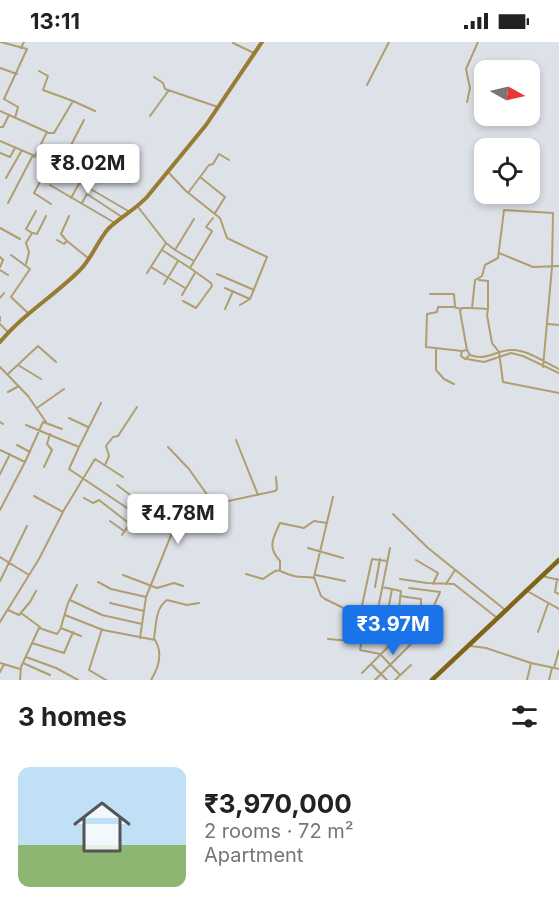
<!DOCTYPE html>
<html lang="en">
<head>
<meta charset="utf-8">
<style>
	:root { --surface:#fff; --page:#f2f2f2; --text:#222; --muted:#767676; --accent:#1a73e8 }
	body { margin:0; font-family:Inter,sans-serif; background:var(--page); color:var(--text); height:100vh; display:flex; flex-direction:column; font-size:22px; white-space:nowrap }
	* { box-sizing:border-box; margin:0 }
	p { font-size:20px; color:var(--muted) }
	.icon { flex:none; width:33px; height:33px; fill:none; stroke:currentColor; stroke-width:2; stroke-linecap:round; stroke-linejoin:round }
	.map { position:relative; height:638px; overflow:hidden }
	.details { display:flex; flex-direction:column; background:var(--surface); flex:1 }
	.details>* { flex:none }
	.needle { width:39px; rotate:98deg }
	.buttons { position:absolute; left:474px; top:18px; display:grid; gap:12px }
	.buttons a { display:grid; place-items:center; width:66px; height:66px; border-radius:12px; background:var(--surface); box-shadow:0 3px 9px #0003; font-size:30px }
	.price { position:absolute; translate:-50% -51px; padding:0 14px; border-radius:6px; background:#fff; color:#222; font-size:20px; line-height:39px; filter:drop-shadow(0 2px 3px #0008) }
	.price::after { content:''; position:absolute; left:50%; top:36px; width:18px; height:14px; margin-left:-9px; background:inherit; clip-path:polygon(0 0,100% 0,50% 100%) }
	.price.on { background:var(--accent); color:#fff }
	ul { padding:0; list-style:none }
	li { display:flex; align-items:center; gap:18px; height:150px; padding:0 18px }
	li span { display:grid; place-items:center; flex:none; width:168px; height:120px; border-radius:12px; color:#555 }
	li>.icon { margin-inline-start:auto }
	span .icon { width:72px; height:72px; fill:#fffc; stroke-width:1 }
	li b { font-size:26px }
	h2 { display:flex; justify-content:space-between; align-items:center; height:72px; padding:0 18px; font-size:26px }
	.status { display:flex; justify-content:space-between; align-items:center; height:42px; padding:0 30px; background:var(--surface); direction:ltr }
	.status svg { height:16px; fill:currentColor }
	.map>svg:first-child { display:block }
</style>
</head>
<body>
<div class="status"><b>13:11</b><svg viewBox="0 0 49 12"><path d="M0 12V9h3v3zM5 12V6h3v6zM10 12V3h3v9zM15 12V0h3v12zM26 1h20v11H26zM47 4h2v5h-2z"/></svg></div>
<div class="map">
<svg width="559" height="638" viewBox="0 0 559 638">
	<rect width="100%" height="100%" fill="#dde1e8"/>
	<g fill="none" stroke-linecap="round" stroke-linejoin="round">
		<path stroke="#b09e71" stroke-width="2" d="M1,0l26,7 -23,50 14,8 -3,11
			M233,1l21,10
			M21,6l3,-6
			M0,26l17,6
			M39,29l9,5 -5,14 30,11 -19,32h-7
			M154,35l9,6 2,6 53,18
			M367,43l22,-43
			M73,59l22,10
			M467,60l3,-14 -4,-19 12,-27
			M0,69l47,21 -12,24 -35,-15
			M150,74l19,-26
			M0,85h3l6,-12
			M0,111l10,4 5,-9
			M74,111l-5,-4 15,-29
			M168,130l18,19 34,27 7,20 40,19 -17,42 -10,6
			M63,131l67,39
			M200,135l25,20 -10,16
			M6,136l16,-28
			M50,143l65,38
			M188,151l21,-28 4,-1 6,-10 10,6
			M87,152l35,23
			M71,156l9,-16
			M8,161l24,-46 4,-1 13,9
			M82,161l8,-15
			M51,162l-17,-11 15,-28 14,8 11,-20 24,13
			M138,165l28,36 -19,30
			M0,186l20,11
			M33,191l4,1 9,-18
			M57,198l7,4 3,-3 21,17
			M67,199l-6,-7 8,-18
			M166,201l9,7
			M162,208l28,18 21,-35 1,-2 -6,-4 7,-9
			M499,211l34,14 26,-1
			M11,213l19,14 -19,28 17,16
			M0,215l3,3 -3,7
			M194,219l-19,-11 19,-31
			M26,222l3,-12 -3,-9 6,-10 -6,-4 10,-18
			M151,225l34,21
			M0,228l8,5
			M217,232l37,16
			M479,238l9,1v28
			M164,242l14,-23
			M225,246l25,11
			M430,252h24l1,12
			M182,253l13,-22
			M0,256l4,-5
			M183,259l13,7 16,-22 -1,-3 -21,-15
			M472,266l16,1 -1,6 5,28 7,9 4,30 56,11
			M225,267l8,-18
			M461,267l-7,-2h-16l-1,5 -10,2 -1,33 36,4 5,-1 3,5c18,6 24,-4 41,-5 16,-1 34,13 48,19
			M0,275v4
			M0,282l8,8
			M548,282l11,1
			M436,307v21l8,9 10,5
			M467,308l-7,-39 2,-3h10l3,-28 7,-4 3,-11 13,-7 6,-48 49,3 -1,54 -9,100
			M462,309l-1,5 4,3 5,-4
			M467,317l17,3 27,-9 12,3 36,17
			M18,323l23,14
			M0,325l28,29 18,26
			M8,332l30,-28 18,16
			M8,350l11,-6
			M37,366l27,-19
			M69,376l19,9
			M0,380l3,2
			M26,383l53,22 22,-44
			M236,398l22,55
			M17,403l13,7
			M79,405l-10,22 67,45
			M168,405l21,22 26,37
			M0,408l25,12 -25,48
			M25,420l18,-40 19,7
			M105,423l4,-9 -3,-10 7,-9 5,-1 19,-29
			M44,425l8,-17 -5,-6 3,-10
			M0,432l10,-20
			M117,443l57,43 -28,69 -6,41
			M34,454l29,16
			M333,455l-19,80 7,19 4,3 35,17 23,4
			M84,456l9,5 6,-3 31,24
			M176,467l17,13
			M393,472l35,34 76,61
			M110,479l14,10
			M174,486l25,-9 16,-13 9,-4 51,-11 2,-2 -1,-12
			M122,493l21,-31
			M308,506l35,10
			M0,515l29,18
			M416,518l22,13 -5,11
			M280,528v-9c-13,-14 -7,-23 0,-38l24,5 10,-7 13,2
			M246,532l17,5c20,-14 11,-8 31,-3 7,2 13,0 20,2
			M123,533l34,13 17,-5 9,3
			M316,533l29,6
			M542,534l17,4
			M400,537l27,4 27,1 42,33
			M557,537l-2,13 4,2
			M0,539l27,-55
			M98,540l13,7 35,8
			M446,542l9,-14
			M375,545l5,-28
			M382,545l19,4 -2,17 9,3 -1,13
			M527,549l32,18
			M400,554l21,3v8l10,6
			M70,558l32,15 40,9
			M110,561l34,8
			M8,568l11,5 11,-13 6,-11
			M21,571l19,14
			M65,573l38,15 52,10c8,13 4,27 -4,40
			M360,573l12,-56 15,2
			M365,576l-5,32 20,4 20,21
			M376,577l14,-71
			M386,579l6,-32
			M0,580l39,-63 25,-49 31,-51 28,18
			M347,580l17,2
			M61,585l7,-24 9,-18
			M102,587l-13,41 17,10
			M538,590l10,-28
			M154,597c2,-12 1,-31 13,-39l20,5 12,-2
			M328,597l33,3
			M353,599l3,-18
			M32,601l32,10 9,-21
			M471,604l15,2 45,15 -4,17
			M26,615l30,11 22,12
			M0,621l20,6
			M23,621l27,12
			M531,621l28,6
			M371,622l16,16
			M554,626l5,-18
			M0,630l4,-8
			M362,631l48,-48
			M20,638l1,-13 18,-39 18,6 4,-6 20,8
			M375,638l47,-47 18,-41 -31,-4
			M395,638l16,-15
			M549,638l3,-12"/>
		<path stroke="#987c33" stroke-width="4" d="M0,300c23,-28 54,-46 79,-71 12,-11 18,-29 29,-42 12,-12 27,-19 39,-32l59,-72 56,-83"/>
		<path stroke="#816517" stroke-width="4.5" d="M432,638l127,-120"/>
	</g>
</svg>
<div class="buttons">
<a><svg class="needle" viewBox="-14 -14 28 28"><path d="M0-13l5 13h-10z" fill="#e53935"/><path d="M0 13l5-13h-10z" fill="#767676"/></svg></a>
<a><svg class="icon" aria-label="locate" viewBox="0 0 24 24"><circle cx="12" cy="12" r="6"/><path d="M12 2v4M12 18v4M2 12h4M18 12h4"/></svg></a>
</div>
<b class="price" style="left:88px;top:153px">₹8.02M</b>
<b class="price" style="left:178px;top:503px">₹4.78M</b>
<b class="price on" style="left:393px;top:614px">₹3.97M</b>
</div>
<section class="details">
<h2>3 homes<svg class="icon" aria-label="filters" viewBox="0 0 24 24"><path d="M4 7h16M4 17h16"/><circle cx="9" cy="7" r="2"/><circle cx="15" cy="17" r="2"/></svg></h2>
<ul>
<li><span style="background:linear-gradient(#bfe0f5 65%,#8fb573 0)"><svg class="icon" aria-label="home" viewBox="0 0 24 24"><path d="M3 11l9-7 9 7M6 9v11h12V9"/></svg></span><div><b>₹3,970,000</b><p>2 rooms · 72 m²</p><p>Apartment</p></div></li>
</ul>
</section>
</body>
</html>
